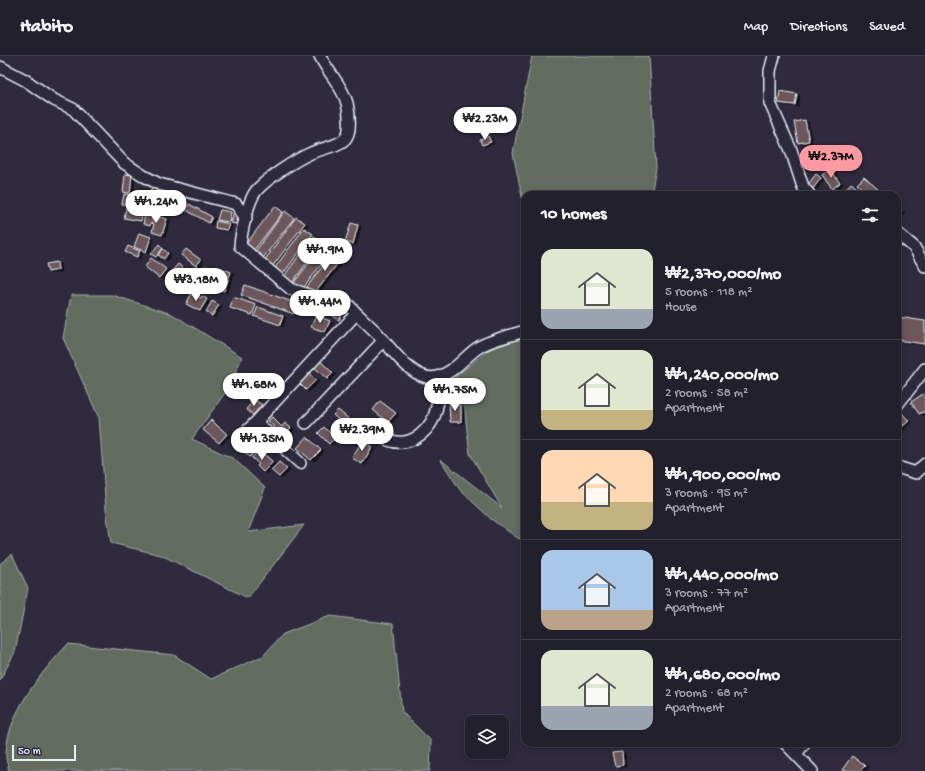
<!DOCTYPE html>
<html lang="en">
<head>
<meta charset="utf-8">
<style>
	:root { --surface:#23202e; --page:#2b2836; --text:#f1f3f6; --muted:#a3a3aa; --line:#403e4a; --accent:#ff9aa2 }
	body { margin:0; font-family:"Gochi Hand",sans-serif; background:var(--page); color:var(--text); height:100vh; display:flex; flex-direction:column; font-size:15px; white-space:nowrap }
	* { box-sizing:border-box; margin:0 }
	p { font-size:13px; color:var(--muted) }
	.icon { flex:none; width:22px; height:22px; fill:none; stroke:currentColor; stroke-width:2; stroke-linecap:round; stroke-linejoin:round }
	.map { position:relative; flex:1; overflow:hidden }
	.panel { position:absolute; left:521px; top:135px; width:380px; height:556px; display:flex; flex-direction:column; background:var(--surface); border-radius:12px; box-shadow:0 2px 10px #0003,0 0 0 1px var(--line) }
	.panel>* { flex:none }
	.fabs { position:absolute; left:465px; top:659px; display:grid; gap:8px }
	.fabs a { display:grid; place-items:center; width:44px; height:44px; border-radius:8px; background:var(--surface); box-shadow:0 2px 10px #0003,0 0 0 1px var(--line); font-size:20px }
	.scale { position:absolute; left:12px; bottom:10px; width:64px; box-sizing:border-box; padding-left:4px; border:2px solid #e8f1f8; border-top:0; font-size:11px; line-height:14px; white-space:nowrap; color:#e8f1f8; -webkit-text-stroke:3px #2f2a3d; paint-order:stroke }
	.price { position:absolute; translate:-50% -34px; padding:0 9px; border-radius:14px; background:#fff; color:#222; font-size:13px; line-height:26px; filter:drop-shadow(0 1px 2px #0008) }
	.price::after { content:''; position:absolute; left:50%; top:24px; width:12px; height:9px; margin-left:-6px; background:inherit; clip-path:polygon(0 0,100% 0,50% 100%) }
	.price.on { background:var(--accent); color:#111 }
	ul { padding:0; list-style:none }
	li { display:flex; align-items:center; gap:12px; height:100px; padding:0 20px }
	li+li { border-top:1px solid var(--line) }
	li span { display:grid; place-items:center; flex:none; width:112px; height:80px; border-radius:12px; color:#555 }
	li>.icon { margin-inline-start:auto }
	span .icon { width:48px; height:48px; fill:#fffc; stroke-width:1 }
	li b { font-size:17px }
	h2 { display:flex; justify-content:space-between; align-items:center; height:48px; padding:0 20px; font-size:17px }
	header { display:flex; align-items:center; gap:24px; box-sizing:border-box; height:56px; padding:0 20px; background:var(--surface); border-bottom:1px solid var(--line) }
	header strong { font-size:19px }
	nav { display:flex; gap:22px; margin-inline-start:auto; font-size:14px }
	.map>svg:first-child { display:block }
</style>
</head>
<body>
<header>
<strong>Habito</strong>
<nav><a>Map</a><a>Directions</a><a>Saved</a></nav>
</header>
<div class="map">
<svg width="925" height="715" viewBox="0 0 925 715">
	<defs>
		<filter id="shadow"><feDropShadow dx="3" dy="1.5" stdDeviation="0" flood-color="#0009"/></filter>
	</defs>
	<rect width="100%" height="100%" fill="#2f2a3d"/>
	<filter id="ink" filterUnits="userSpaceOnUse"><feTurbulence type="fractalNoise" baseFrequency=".025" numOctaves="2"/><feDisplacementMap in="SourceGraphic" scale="8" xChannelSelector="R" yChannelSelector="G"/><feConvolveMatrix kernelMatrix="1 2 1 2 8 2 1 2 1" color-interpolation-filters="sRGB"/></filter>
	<g filter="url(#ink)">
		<path fill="#646c5f" stroke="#a6aeac" d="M532,0h117l7,112 -5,27h-126v17l-12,-59z
			M71,239h41l60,19 70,43 -12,29 -38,53 42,20 31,29 -17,44 56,-7 -56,73 -87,-43 -50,-12 -5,-34 -7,-91 -36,-80z
			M525,281v201l-6,1 -28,-20 -31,-29 -20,-31 62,49 -32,-54 -7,-56 -8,-21 36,-29z
			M12,498l16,34 -13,64 -15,28v-116z
			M330,560l63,8 9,88 29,29 -1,30h-421c-1,-5 -3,-10 -3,-15 0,-42 35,-83 62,-112l106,11 37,24 52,-23 20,-22z"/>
		<path fill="#6d565c" stroke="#e8f1f8" filter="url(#shadow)" d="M780,35l17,3 -2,11 -17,-2z
			M805,64l4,21 -11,2 -4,-21z
			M488,80l3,6 -9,3 -2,-5z
			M830,113l10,14 -8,6 -10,-14z
			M125,118l7,1 -2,18 -7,-1z
			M816,118l5,4 -9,12 -5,-4z
			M864,121l15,13 -4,4 -3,-3 -3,4 -12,-11z
			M851,127l6,5 -7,7h-4l-3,-3z
			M153,128l5,2 -2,7 -6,-1z
			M835,133l4,5 -11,1z
			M149,137l9,2 -2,6 -8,-2z
			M124,138l7,1 -1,10 -8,-1z
			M189,148l23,13 -3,6 -23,-13z
			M136,150l7,1 -2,14 -17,-3 2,-10 2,1v-2l8,1z
			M275,150l8,6 -29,38 -8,-6z
			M897,151l5,4 -5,6z
			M220,154l11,2 -2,10 -12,-2z
			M234,155l6,1 -4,12 -5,-1z
			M285,155l9,7 -31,40 -8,-6z
			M145,159l8,2 -1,3 6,1 2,-4 7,2 -5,16 -10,-3 2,-8 -3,-1 -1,3 -7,-2z
			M296,161l9,6 -33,44 -8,-6z
			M216,165l13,3 -2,6 -12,-2z
			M351,167l7,2 -5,19 -8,-2z
			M304,172l9,6 -31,41 -8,-6z
			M139,177l12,4 -5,15 -12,-5z
			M314,180l8,6 -30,41 -8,-7z
			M324,187l8,7 -30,40 -9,-6z
			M159,188l4,4 -7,9 -5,-3z
			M128,190l12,5 -3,6 -12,-5z
			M163,193l5,4 -4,6 -6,-4z
			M186,193l15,11 -5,6 -15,-11z
			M334,195l8,7 -27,35 -8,-6z
			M151,202l15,11 -7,9 -14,-11z
			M57,206l1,8 -10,2 -2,-8z
			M178,208l5,4 -5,7 -6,-4z
			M205,210l9,3 -6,16 -9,-4z
			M218,211l13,5 -7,19 -13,-5z
			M245,229l53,19 -4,10 -53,-19z
			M192,237l9,5 1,-2 5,3 -7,12 -14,-7z
			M233,241l23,8 -4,10 -22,-7z
			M212,245l7,4 -7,11 -6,-4z
			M339,247l7,4 -7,13 -6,-4z
			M258,251l25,9 -3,9 -26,-9z
			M316,259l14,6 -5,11 -14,-5z
			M897,261l28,4v23l-28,-4z
			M318,303l15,14 -6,6 -14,-13z
			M308,317l8,7 -10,10 -7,-7z
			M246,331l9,7 -5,5 -8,-8z
			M923,338l2,2v15l-6,3 -8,-12z
			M255,344l7,5 -9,10 -7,-6z
			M449,344h8v5h4v17h-11z
			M380,345l16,12 -8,9 -15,-12z
			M338,354l12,10 -5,6 -12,-11z
			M902,357l7,8 -12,10v-14z
			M272,361l10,10 3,-4 6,5 -8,8 -15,-15z
			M211,364l16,14 -8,9 -16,-13z
			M324,371l11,11 -6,6 -11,-11z
			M307,381l14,13 -10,10 -14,-12z
			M244,382l13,12 -7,7 -13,-11z
			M362,385l10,6 -10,17 -10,-6z
			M259,394l14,12 -10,10 -6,-6 2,-2 -7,-6z
			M279,406l8,7 -8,8 -8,-7z
			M622,696l1,13 -8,1 -3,-13z
			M852,700l13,10 -5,5h-16l-2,-1z"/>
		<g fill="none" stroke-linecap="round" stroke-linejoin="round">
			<g stroke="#e8f1f8" stroke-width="14">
				<path id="minor" d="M320,0c8,17 22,29 27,47 2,9 5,29 -2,36 -8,8 -23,9 -34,14 -14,6 -45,26 -55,38 -8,10 -15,42 -16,55l51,43 26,9 27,2c10,12 21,21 32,32 14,14 37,51 61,45 17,-4 28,-21 42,-30 11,-7 33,-12 46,-16
					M774,0l-4,15v32l21,47 12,37 7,8
					M0,11l25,13 29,20 19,9 51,54 20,13 15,8 77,20 10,15
					M897,177l17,14 11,19
					M897,349l28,-36
					M306,367l77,-82
					M241,381l15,-15
					M388,384c24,9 45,-11 49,-34 2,-9 1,-20 0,-29
					M300,407l-44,-41 100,-108
					M897,411l19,6 9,-9
					M785,687l27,28
					M797,697l7,-10"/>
			</g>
			<use href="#minor" stroke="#2f2a3d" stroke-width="11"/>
		</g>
	</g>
</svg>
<div class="fabs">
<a><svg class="icon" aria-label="layers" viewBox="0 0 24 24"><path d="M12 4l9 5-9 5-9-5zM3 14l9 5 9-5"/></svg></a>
</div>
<div class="scale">50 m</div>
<b class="price" style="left:485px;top:85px">₩2.23M</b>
<b class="price on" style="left:831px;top:123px">₩2.37M</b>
<b class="price" style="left:156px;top:168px">₩1.24M</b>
<b class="price" style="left:325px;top:216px">₩1.9M</b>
<b class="price" style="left:196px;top:246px">₩3.18M</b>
<b class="price" style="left:320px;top:268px">₩1.44M</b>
<b class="price" style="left:254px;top:351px">₩1.68M</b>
<b class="price" style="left:455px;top:356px">₩1.75M</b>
<b class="price" style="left:362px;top:396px">₩2.39M</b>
<b class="price" style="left:262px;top:405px">₩1.35M</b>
<section class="panel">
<h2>10 homes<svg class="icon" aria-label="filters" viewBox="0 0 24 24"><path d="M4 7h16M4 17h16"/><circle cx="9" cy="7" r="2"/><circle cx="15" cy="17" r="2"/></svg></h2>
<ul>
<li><span style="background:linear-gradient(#dfe7d0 75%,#9aa5b1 0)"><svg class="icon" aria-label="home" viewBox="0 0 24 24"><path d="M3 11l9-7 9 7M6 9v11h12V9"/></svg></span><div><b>₩2,370,000/mo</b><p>5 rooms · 118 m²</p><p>House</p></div></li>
<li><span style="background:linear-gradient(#dfe7d0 75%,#c2b280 0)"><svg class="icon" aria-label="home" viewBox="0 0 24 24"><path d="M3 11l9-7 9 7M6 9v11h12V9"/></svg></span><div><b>₩1,240,000/mo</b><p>2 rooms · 58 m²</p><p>Apartment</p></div></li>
<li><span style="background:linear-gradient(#ffd9b3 65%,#c2b280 0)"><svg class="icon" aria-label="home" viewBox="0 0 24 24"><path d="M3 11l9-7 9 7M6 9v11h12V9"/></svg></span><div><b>₩1,900,000/mo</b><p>3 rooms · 95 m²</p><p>Apartment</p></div></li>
<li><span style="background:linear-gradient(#a9c7e8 75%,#b9a48a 0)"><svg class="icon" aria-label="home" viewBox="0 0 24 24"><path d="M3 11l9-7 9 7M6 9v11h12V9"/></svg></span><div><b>₩1,440,000/mo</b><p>3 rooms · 77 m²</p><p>Apartment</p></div></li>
<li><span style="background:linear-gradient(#dfe7d0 70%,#9aa5b1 0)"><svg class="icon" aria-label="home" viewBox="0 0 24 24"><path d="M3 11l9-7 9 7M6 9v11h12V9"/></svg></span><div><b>₩1,680,000/mo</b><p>2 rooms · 68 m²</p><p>Apartment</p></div></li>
</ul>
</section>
</div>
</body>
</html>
